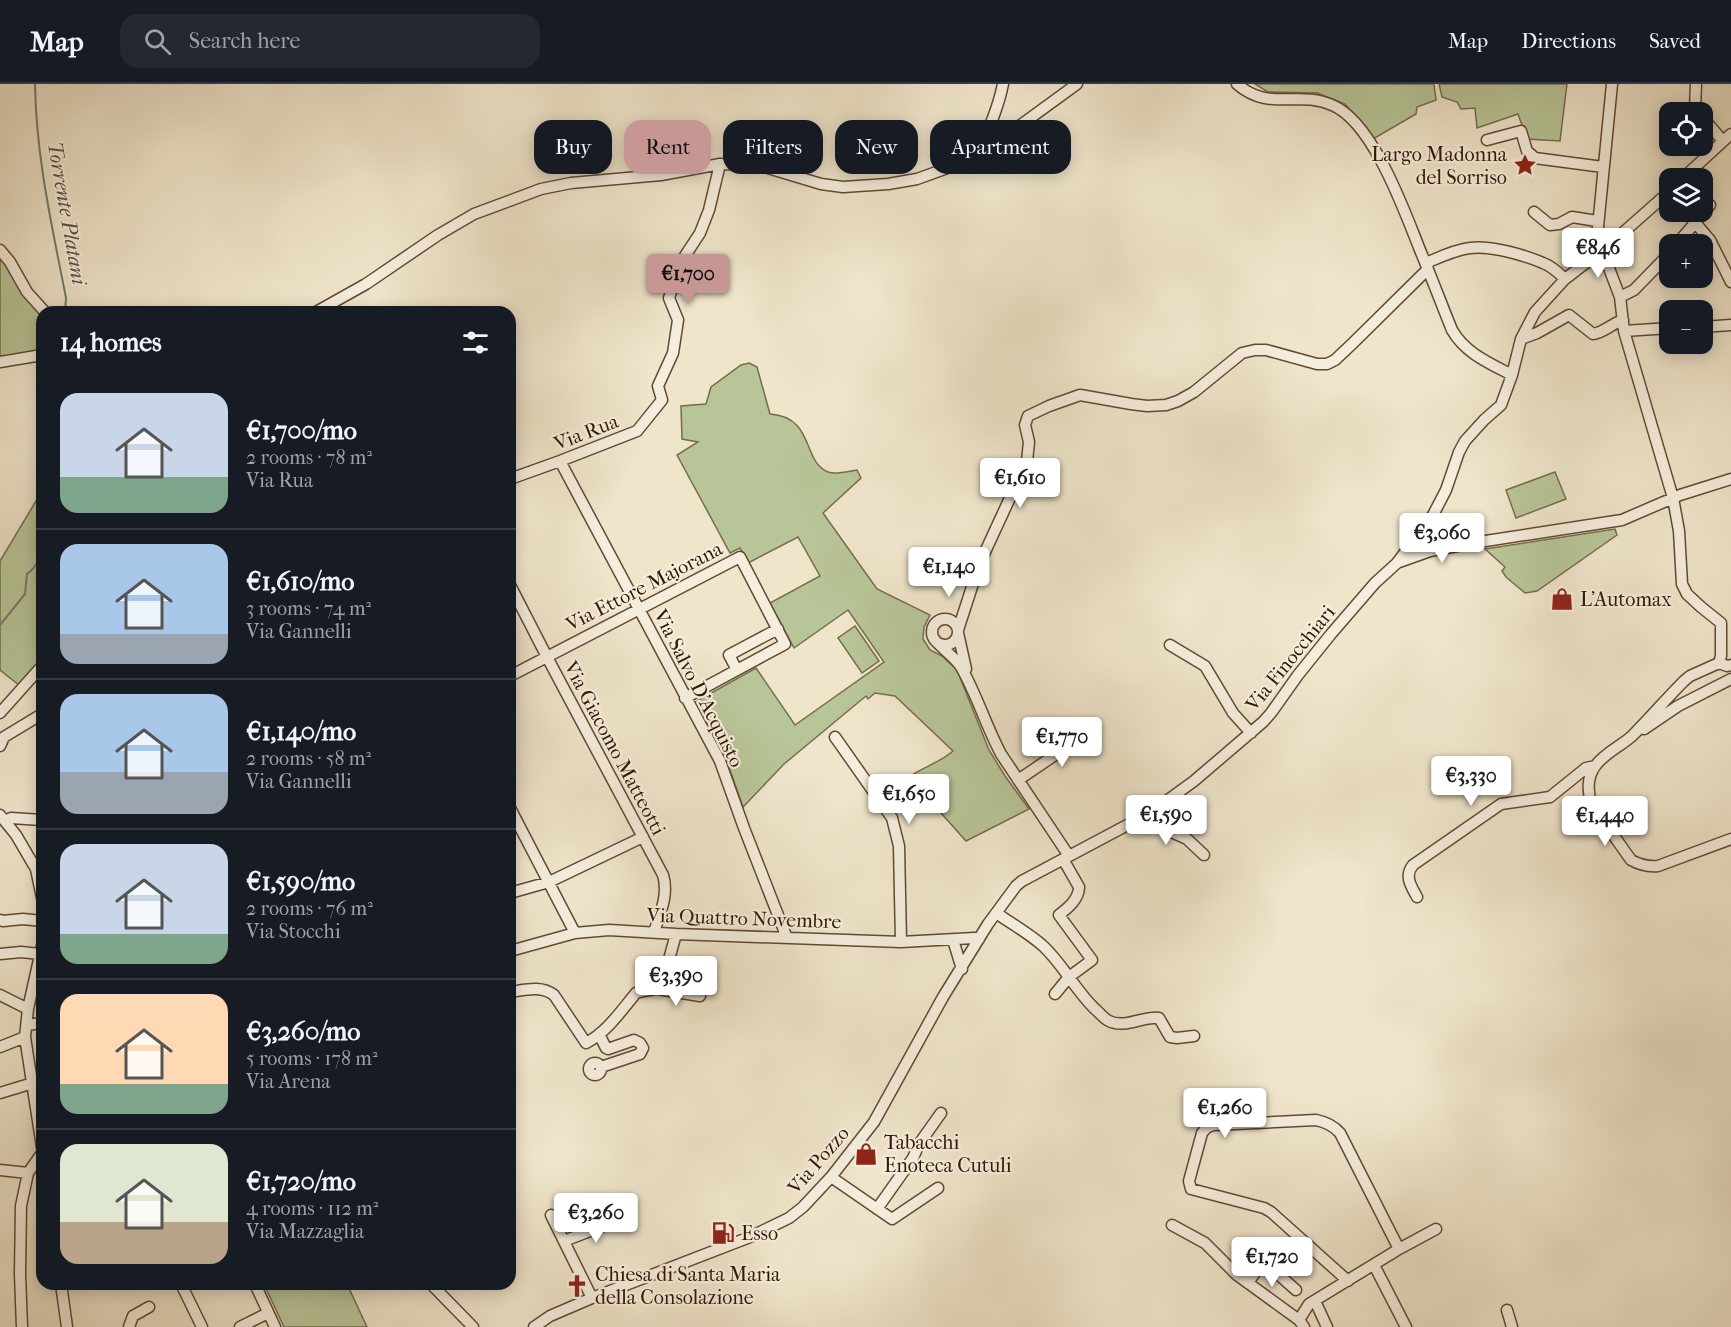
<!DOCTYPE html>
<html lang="en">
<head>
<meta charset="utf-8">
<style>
	:root { --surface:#171b24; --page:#242831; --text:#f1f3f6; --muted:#9ea1a6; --line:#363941; --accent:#c59692 }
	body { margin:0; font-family:"IM FELL French Canon",serif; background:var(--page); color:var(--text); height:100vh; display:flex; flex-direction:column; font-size:22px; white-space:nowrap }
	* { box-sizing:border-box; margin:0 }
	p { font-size:20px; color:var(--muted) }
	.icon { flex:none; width:33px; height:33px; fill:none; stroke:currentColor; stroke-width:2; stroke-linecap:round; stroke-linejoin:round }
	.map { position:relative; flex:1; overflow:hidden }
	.side { position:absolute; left:36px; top:222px; width:480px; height:984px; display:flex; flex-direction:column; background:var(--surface); border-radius:18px; box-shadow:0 3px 15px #0003 }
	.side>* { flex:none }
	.top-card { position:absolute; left:534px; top:36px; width:570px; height:54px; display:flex; gap:12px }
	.fabs { position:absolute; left:1659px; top:18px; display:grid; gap:12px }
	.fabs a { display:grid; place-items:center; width:54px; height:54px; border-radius:12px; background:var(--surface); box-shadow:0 3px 15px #0003; font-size:30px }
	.price { position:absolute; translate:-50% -51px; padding:0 14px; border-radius:6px; background:#fff; color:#222; font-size:20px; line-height:39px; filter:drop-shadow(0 2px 3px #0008) }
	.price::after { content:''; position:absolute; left:50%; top:36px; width:18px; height:14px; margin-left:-9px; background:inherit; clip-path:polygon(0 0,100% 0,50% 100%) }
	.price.selected { background:var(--accent); color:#111 }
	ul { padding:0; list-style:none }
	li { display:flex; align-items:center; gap:18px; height:150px; padding:0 24px }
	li+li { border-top:2px solid var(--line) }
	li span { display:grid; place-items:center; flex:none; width:168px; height:120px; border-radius:18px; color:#555 }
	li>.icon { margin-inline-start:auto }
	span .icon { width:72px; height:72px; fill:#fffc; stroke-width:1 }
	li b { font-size:26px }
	h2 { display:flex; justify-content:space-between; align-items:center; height:72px; padding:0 24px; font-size:26px }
	.chip { padding:0 21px; border-radius:18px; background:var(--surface); box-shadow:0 3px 15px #0003; font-size:21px; line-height:54px }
	.chip.selected { background:var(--accent); color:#111 }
	header { display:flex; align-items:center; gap:36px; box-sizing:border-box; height:84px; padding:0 30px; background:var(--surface); border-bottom:2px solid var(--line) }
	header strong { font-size:28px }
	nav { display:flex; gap:33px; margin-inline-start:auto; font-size:21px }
	.search { width:420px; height:54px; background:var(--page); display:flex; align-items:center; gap:15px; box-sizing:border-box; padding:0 21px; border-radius:18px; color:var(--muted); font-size:22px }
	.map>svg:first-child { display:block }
</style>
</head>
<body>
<header>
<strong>Map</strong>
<div class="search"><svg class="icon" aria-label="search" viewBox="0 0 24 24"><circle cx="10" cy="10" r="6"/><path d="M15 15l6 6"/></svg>Search here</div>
<nav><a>Map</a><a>Directions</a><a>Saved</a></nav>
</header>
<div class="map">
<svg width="1731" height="1243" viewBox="0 0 1731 1243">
	<rect width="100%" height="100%" fill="#efe5cb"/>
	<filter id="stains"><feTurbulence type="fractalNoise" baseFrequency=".00333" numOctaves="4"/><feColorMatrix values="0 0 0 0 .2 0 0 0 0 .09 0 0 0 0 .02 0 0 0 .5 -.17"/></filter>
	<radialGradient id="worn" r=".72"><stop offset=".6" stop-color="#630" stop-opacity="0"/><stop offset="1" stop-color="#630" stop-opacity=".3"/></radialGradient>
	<path fill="#b8c598" stroke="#766d4d" stroke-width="1.5" d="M1255,0h179l2,16 -19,7 -1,7 -43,25 -28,-35 -28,-11 -49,-1z
		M1439,0h128l-7,57 -33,-2 -9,-25 -41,14 -2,-20 -14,1 -4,-7 -15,-5z
		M0,169l42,60v40l-42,7z
		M749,279l8,4 13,47c45,3 32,48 58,58 8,3 21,-1 29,-2l4,8 -38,35 54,76 53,26 -6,12 -1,12 7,11 12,6 15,14 32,80 16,26 24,33 -63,32 -57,-64c14,-10 32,-15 44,-26l-58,-55 -20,-3 -7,6 -2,-3 -82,68 -41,43 -17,-48 -31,-57 61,-34 39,57 89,-63 -36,-52 -54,38 -24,-45 50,-27 -22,-39 -50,26 -8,-15 -10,5 -53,-98 21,-13 -16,-3 -1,-33 25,-2 5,-17 30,-22z
		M1555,388l11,27 -50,19 -10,-28z
		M42,407v170l-23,24 -19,-15v-109z
		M1615,445l2,6 -80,56 -12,2 -19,-16 -4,-6 3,-4 -20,-18z
		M855,542l24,35 -17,12 -24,-35z
		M264,1200h83l20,43h-83z"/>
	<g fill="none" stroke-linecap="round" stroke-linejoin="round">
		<path stroke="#717a72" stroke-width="2" d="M35,0c1,73 17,142 31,214l-1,14
			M0,541l25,-31 2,-20c19,-14 8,-26 15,-43"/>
		<g stroke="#624934" stroke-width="13">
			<path id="minor" d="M1237,0c32,28 61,6 95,21 41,17 72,105 88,145 11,26 21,53 32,80 13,23 37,33 60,45
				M1612,0l-15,153 23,60 4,34 49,167 6,33 3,53 5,10 14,13 20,16v33l-2,7
				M1696,0l-1,25 4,3
				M1702,33l21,24
				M1487,56l34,-9 6,20 8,7 68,9
				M977,70c11,-22 21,-45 26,-70
				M1683,94l48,-44
				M1534,128l16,13 9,-1 13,-7 25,4
				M1686,128l24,28 21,42
				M1677,160l33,-39
				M0,166l10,12 17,30 18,20
				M1426,179c14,-6 28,-13 44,-15 20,-3 54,7 73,15 8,3 16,10 22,16
				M1620,213l14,-7 36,-37
				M316,228l50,-28 72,-49 36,-21 67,-25 30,-6 90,-8 59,-11 38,1 63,19 22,3 45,-3 29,-5 36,-13 24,-11 19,-12 81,-59
				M1702,243l29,-2
				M1624,247l46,-3
				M1521,255l16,-6 32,-18 24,19c10,-1 20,-11 30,-14
				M0,278l42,-7
				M560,377l160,300 24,67 43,110
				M510,395l50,-18 77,-30 25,-31 -4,-14 15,-33 5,-33 -9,-22 12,-36 19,-29 9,-23 11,-46
				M1422,446l35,11h10
				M1399,478l31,-11 49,-9 143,-22 58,-25 51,-16
				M510,501l37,72 116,218c6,19 -3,39 -9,57
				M932 548a13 13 0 1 1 26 0a13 13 0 1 1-26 0Z
				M958,546l21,-65 48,-104 2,-19 -4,-17 3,-9 21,-10 31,-11 51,9 16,2 19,-1 12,-4 16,-9 48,-39 13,-3h11l51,14h10l8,-4 18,-17 75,-74
				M958,549l8,36
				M935,556c8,10 20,17 26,27 16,28 25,59 40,87l68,102
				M1170,561l35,21 28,47 18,20
				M1719,579l-29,13 -6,5c-18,18 -34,37 -52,55 -11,10 -26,16 -36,29 -9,11 -9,27 -4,40l39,55c9,5 17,7 27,6l73,-27
				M1719,579l8,3 4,-1
				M737,586l-8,-15 49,-26
				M510,592l230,-119 45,87 -100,54
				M0,629l42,-47
				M1644,645l34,-23 53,-27
				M835,653l57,81 7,28 2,96
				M0,662l4,-9 38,-23
				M1018,696l71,-48
				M510,724l65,125
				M1150,729l17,17 20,9 17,16
				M0,731l16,20 20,34 6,29
				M5,737l6,-3 31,2
				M510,809l39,-11 94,-45
				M1417,813c-6,-11 -13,-21 -4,-32l88,-61 49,-7 36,-29 9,-2
				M996,829c15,10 32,20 46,32 21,19 33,45 53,64 5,4 9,10 14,12 16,8 34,-5 50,-3l11,19 7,1 17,-2
				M0,836l3,1 20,-2 19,2
				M953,856l9,29
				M42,862l-14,63 -3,28 17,110
				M510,867l65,-18 34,-3 67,4 225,8 73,-4 5,1
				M0,870l21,-2 19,2
				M658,905l42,7
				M510,908c15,-2 31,-7 44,3l32,48c21,-11 35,-32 50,-50 9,-4 18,-1 26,-8l14,-51
				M1055,910l14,-17 23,-17 -33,-45c9,-7 20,-16 20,-28l-16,-28
				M0,911l28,14
				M27,941l15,-2
				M599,950l7,14 2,1 26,-9 6,3 3,5 -3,6 -39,13
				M0,963l25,-10
				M589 985a6 6 0 1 1 12 0a6 6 0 1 1-12 0Z
				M0,1009l33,-10
				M0,1086l28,3
				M831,1093l61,42 46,-31
				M877,1125l36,-51 6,-14 22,-31
				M551,1131l41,83
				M1172,1141l33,18 32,32 62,45 5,7
				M564,1157l52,-20
				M1374,1181l32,62
				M1348,1197l-77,-69 -7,-4 -73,-19 -2,-8 13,-48c4,-5 6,-7 12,-8l102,-5c10,2 17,5 24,13l59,116
				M1248,1199l15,-22 33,29
				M61,1200l6,43
				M181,1200l21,43
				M255,1200l20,43
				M431,1200l42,43
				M1315,1217l12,26
				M1507,1226l5,17
				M1299,1236l10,-16 90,-55 37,-20
				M22,1243l-2,-53 1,-68 7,-33 14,-20
				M129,1243l4,-11 16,-9
				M240,1243l28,-14
				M534,1243l16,-11 42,-18 158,-61 39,-19 14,-11 28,-30 43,-55 69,-125 45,-73 28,-38 6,-5 128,-68 44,-32 69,-59 8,-9 27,-38 33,-41 44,-51 22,-20 36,-48 13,-25 13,-38 6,-11 19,-21 17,-15 11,-30 9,-36 14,-27 30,-33 44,-34 61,-54"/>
		</g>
		<use href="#minor" stroke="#f5eedd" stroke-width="10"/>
	</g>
	<defs>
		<g id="sight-bare" transform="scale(1.8)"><path d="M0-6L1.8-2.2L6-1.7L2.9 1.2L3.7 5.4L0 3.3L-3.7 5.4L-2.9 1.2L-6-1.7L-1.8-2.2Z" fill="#8f2418" stroke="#f5eedd" stroke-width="2.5" paint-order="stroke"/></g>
		<g id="shop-bare" transform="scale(1.8)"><path d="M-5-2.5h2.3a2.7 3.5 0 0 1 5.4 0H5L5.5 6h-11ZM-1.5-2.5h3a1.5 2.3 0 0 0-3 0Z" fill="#8f2418" stroke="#f5eedd" stroke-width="2.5" paint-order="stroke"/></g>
		<g id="fuel-bare" transform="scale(1.8)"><path d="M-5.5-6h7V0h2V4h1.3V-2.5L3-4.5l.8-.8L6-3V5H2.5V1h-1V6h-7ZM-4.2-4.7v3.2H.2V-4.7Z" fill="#8f2418" stroke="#f5eedd" stroke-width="2.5" paint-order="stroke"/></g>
		<g id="church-bare" transform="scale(1.8)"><path d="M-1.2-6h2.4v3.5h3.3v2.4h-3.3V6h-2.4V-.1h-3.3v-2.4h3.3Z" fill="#8f2418" stroke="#f5eedd" stroke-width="2.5" paint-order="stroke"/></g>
	</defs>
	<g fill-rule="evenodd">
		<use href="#sight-bare" x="1525" y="81"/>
		<use href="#shop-bare" x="1562" y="515"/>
		<use href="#shop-bare" x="866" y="1070"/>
		<use href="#fuel-bare" x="723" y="1149"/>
		<use href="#church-bare" x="577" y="1202"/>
	</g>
	<g text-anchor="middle" stroke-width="4.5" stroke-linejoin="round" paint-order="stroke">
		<g font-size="20" fill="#331502" stroke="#f5eedd" text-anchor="start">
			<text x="1507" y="77" text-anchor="end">Largo Madonna<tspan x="1507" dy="23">del Sorriso</tspan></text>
			<text x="1580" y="522">L'Automax</text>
			<text x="884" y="1065">Tabacchi<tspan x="884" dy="23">Enoteca Cutuli</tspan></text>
			<text x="741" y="1156">Esso</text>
			<text x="595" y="1197">Chiesa di Santa Maria<tspan x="595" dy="23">della Consolazione</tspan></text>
		</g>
		<g font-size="20" fill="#331502" stroke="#f5eedd">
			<text transform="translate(586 348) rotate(-21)" y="7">Via Rua</text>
			<text transform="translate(644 502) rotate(-27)" y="7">Via Ettore Majorana</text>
			<text transform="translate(1290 574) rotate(-51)" y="7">Via Finocchiari</text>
			<text transform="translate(699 604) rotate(63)" y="7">Via Salvo D'Acquisto</text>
			<text transform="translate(615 664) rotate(62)" y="7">Via Giacomo Matteotti</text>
			<text transform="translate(744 834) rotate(2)" y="7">Via Quattro Novembre</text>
			<text transform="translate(818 1076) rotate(-49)" y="7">Via Pozzo</text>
		</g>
		<g font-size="21" font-style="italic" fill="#575043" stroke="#f5eedd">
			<text transform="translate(67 129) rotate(80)" y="7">Torrente Platani</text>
		</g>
	</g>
	<rect width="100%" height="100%" filter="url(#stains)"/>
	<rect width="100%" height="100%" fill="url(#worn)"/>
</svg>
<div class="fabs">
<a><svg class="icon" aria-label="locate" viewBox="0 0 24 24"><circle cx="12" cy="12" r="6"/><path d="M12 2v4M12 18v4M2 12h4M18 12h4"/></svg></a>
<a><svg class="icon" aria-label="layers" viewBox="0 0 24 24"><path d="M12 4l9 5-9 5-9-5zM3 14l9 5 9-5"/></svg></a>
<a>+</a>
<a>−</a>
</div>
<b class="price" style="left:1598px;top:195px">€846</b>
<b class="price selected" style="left:688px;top:221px">€1,700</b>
<b class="price" style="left:1020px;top:425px">€1,610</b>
<b class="price" style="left:1442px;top:480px">€3,060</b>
<b class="price" style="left:949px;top:514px">€1,140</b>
<b class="price" style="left:1062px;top:684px">€1,770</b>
<b class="price" style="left:1471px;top:723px">€3,330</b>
<b class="price" style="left:909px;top:741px">€1,650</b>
<b class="price" style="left:1166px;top:762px">€1,590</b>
<b class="price" style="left:1605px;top:763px">€1,440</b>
<b class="price" style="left:676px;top:923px">€3,390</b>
<b class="price" style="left:1225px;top:1055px">€1,260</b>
<b class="price" style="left:596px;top:1160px">€3,260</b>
<b class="price" style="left:1272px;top:1204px">€1,720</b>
<div class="top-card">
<a class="chip">Buy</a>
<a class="chip selected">Rent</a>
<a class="chip">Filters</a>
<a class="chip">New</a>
<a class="chip">Apartment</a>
</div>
<section class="side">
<h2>14 homes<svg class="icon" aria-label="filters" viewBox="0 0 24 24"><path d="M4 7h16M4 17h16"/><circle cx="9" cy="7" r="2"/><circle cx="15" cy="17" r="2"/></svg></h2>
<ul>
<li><span style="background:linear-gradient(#c9d6e8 70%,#7fa58c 0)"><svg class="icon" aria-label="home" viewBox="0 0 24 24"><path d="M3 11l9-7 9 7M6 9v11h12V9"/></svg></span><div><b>€1,700/mo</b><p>2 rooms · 78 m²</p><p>Via Rua</p></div></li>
<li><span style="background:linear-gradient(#a9c7e8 75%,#9aa5b1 0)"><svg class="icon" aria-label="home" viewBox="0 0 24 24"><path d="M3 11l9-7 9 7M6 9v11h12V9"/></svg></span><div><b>€1,610/mo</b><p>3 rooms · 74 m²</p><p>Via Gannelli</p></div></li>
<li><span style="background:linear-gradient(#a9c7e8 65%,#9aa5b1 0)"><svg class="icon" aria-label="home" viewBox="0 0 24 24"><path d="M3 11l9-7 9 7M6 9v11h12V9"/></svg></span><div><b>€1,140/mo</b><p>2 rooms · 58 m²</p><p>Via Gannelli</p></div></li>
<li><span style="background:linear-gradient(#c9d6e8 75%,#7fa58c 0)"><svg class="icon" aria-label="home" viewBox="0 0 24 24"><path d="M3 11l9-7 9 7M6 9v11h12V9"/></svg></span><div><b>€1,590/mo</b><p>2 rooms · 76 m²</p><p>Via Stocchi</p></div></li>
<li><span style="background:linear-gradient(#ffd9b3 75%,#7fa58c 0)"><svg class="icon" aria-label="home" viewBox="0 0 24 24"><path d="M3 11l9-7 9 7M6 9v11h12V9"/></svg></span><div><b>€3,260/mo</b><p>5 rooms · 178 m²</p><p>Via Arena</p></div></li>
<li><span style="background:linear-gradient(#dfe7d0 65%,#b9a48a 0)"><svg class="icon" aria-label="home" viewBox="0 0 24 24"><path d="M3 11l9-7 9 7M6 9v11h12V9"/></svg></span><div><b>€1,720/mo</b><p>4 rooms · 112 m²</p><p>Via Mazzaglia</p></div></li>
</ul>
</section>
</div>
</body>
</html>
